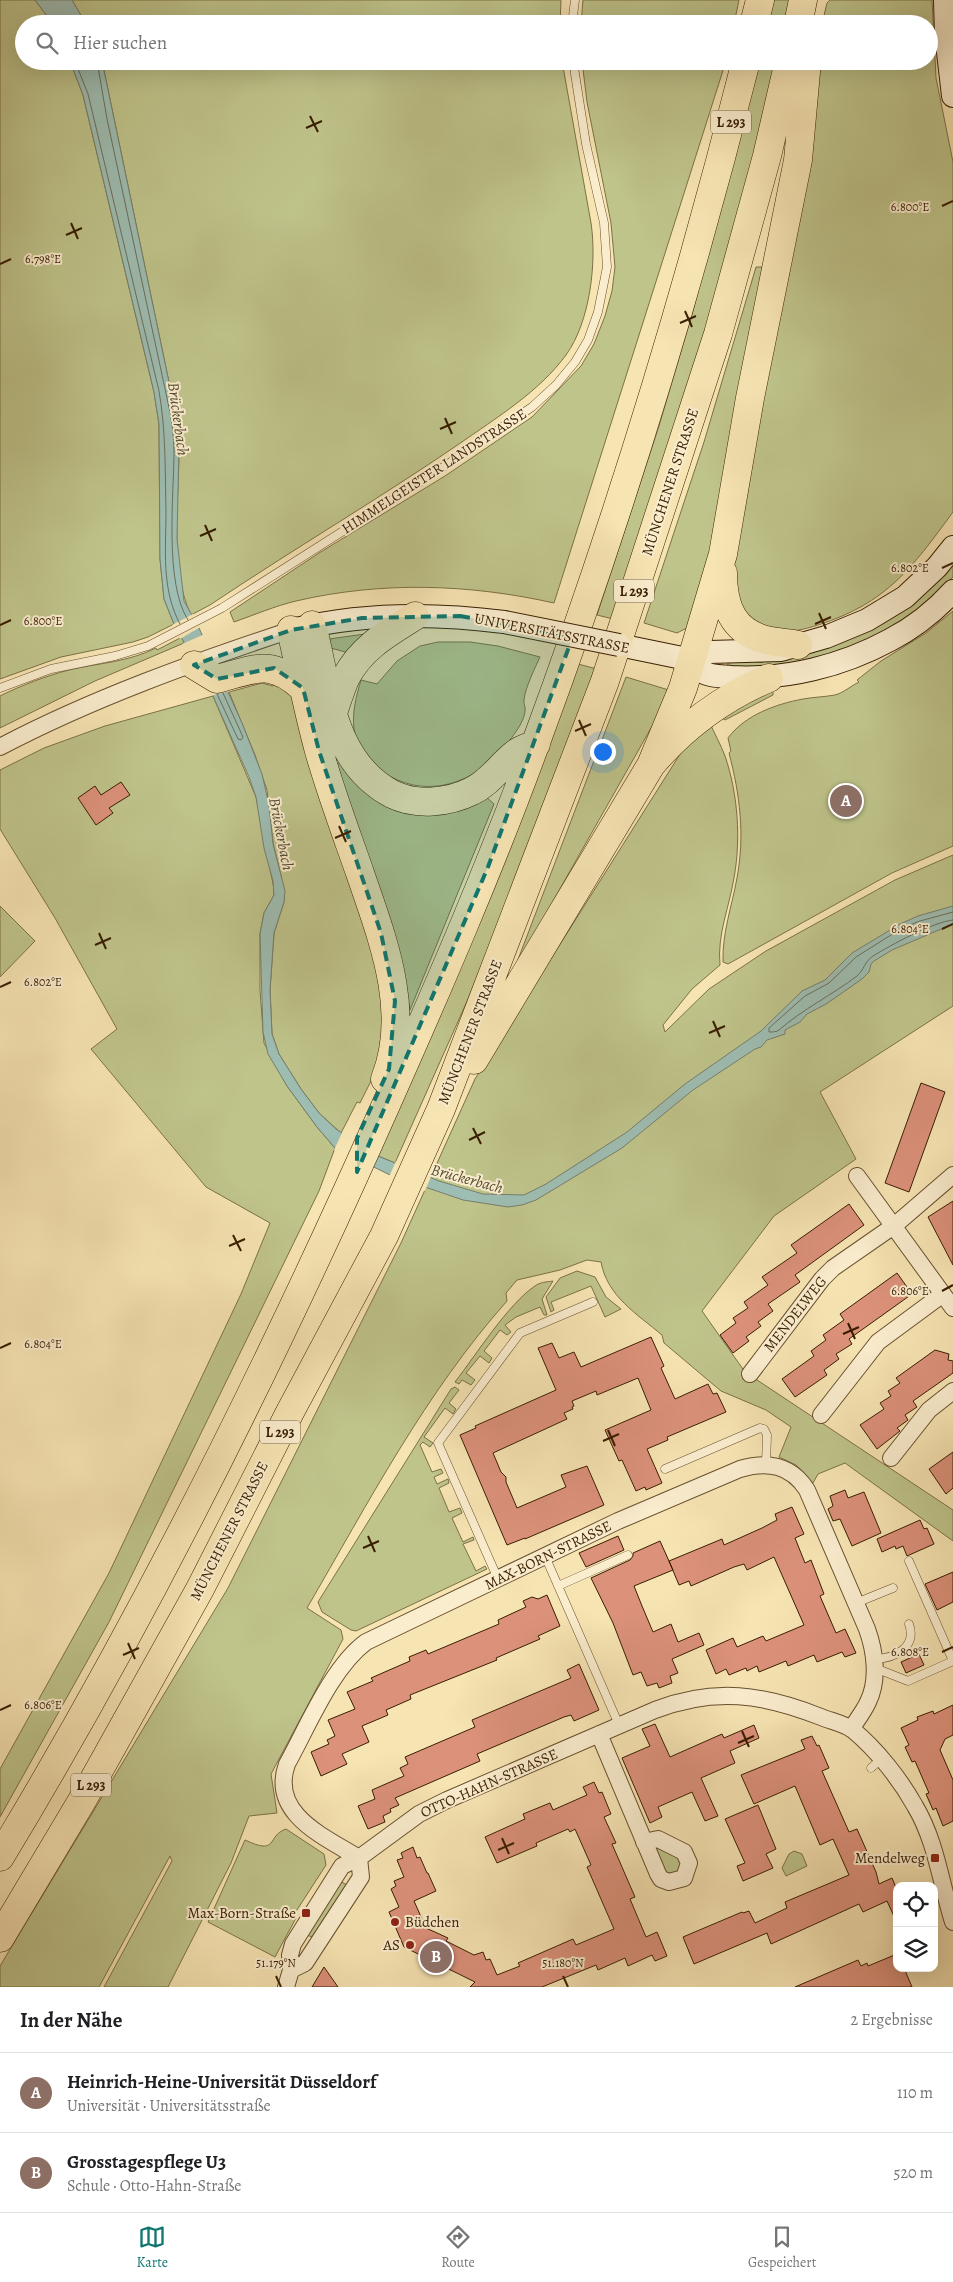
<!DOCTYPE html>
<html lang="de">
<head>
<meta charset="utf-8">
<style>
  :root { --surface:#fff; --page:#f2f2f2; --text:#202124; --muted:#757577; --line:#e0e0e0; --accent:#0f766e }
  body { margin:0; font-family:Alegreya,serif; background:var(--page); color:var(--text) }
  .controls { position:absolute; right:15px; bottom:15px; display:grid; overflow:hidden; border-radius:10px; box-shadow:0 5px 20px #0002 }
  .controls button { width:45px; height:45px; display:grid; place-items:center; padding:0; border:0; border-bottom:1px solid var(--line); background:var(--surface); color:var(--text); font:25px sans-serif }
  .you { position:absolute; left:602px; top:751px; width:18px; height:18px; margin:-12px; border:4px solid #fff; border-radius:50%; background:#1a73e8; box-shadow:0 0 0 8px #1a73e833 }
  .badge { display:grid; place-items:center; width:32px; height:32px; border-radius:50%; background:var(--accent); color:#fff; font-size:16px; font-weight:700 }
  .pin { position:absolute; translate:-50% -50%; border:2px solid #fff; box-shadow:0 1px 5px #0006 }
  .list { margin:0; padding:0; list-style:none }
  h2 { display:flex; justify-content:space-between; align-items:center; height:65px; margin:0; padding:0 20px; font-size:21px }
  h2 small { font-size:16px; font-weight:400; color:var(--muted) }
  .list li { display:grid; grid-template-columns:32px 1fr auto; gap:15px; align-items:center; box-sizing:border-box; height:80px; padding:0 20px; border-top:1px solid var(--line) }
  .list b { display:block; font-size:19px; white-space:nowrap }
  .list p { margin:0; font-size:16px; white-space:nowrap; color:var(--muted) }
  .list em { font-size:16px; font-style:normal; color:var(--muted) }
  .icon { flex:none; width:28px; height:28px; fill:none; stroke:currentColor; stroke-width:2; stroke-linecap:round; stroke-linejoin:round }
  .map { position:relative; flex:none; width:953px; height:1987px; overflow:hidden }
  .search { position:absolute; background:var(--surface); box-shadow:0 5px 20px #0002; left:15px; right:15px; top:15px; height:55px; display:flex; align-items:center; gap:12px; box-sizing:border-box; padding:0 18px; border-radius:28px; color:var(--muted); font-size:19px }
  .sheet { height:225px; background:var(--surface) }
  nav { display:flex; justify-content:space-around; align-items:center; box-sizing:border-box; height:70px; border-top:1px solid var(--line); background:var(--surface); font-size:14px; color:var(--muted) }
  nav a { display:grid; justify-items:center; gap:2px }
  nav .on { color:var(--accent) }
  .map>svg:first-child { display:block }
</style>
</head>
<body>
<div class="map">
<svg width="953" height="1987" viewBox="0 0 953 1987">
  <rect width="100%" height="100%" fill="#f7e4b3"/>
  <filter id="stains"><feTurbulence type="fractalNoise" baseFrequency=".004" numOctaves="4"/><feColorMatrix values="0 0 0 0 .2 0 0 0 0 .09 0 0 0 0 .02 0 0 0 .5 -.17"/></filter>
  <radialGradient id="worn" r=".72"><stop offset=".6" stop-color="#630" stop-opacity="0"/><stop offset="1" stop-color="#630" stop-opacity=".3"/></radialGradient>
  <path fill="#bfc48b" stroke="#7c7146" d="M0,0h35l18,24h-29v37h46l13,34 71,297 5,32 1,135 4,40 10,25 -26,13 -15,5 -72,15 -61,22z
    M72,0h489l-1,24h-474z
    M583,0h156l-5,24h-153z
    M771,0h20l-6,24h-19z
    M830,0h102l4,78 17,84v350c-41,56 -66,91 -135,113 -13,4 -30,9 -45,5 -13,-4 -24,-14 -35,-23l-5,-49 84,-497h112v-37h-107l5,-21z
    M102,61h460l29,162c6,39 -1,99 -25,132 -27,37 -70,63 -107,89 -82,56 -167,106 -249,161l-19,10c-22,-46 -12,-115 -12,-165 0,-13 -2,-26 -4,-39z
    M582,61h144l-172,542c-85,-19 -172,-22 -258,-2 -21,5 -42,14 -62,21l-4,-10 89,-59 126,-77 87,-59 49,-51 13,-22 11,-28 7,-25 3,-24 -4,-44 -24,-121z
    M757,61h20l-15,68 -58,214 -91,276 -16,-4 62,-189 34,-115z
    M756,267h8l-65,345 -10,15 -12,6 -33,-10 60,-181z
    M953,561v16l-47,42 -58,32 -62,14 -59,3 2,-9 51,-2z
    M953,611v235l-61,27 -164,91 -5,-2c-1,-29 9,-56 14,-84 8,-43 3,-83 -8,-125l2,-2 -3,-13c17,-23 48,-34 75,-39 11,-2 21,-2 32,-4 8,-2 16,-9 24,-13l-2,-2 24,-19 45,-28z
    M365,634l-16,19 -22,-6 -5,-7z
    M182,637l2,6 -89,38 -95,47v-32c22,-11 46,-20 69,-26 30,-7 59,-8 87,-22l1,2z
    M470,642l28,4 42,11c-5,11 -15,31 -16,43 -1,3 2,7 1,11 -1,14 -19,34 -28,44 -31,32 -76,43 -114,17 -14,-9 -26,-26 -29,-43 -2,-17 2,-32 7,-49l16,4 20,-23 23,-15 18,-4z
    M578,664l19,5 -74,194 -55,136 -73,164 -17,-7 104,-243z
    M626,677l46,14 -158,279z
    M279,679l11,11 98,307 -11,72 -17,34 -3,-1 -16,31 -22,-20 -18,-24 -22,-35 -7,-20 -2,-44 4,-57 10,-31 -3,-26 -8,-33 -6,-53 -12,-35 -26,-63 33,-9 11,3z
    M773,691v4l-48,25 -7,-5 42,-20z
    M213,696l43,101 18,92v6l-10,18 -4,21v56l4,53 23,43 30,41 18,21 -16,43 -210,431 -109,195v-48l109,-196 132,-279 29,-71 -64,-36 -115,-138 26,-20 -62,-111 -55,-89v-59l44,-22 61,-22z
    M709,721c5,12 12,24 16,35 13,38 16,83 9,122 -5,30 -17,57 -14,87l-28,24 -29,36 2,7 44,-43 57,-38 129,-71 58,-25v151l-133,86 36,67 -82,57 -72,95 43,61 208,138v31l-108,-78 -27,11 -5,9 -17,-18 -17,-8 12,-30 -25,-17 -45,-19 -57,-48 -2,-8c-25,-21 -55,-39 -61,-73l-14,-2 -27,10 -43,10 -11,13 1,8c-81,91 -139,202 -200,307l34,22 2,9 -72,135 6,39 -28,3 -18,47 -63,124h-64l68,-126 -2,-5 -71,131h-99v-21l228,-378 173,-345 74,-164 219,-347z
    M341,763l13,18 131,15 9,8 -84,206 -7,-42 -69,-203z
    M0,906l35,35 -35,36z
    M577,1271l18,6 11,20 15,12 -16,8 -14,-31 -40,16 3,8 -3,2 -5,-15 14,-19z
    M553,1281l-11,18 5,16h-3l-4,-8 -24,10 -11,8 6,7 -4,3 -7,-5 -16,21 8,7 -3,5 -9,-7 -14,17 9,7 -4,5 -9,-5 -3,4 -4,-2c21,-27 53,-78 80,-96 5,-4 12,-4 18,-5z
    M455,1387l4,3 -10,13 7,6 -3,5 -8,-6 -21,29 9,6 -3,4 -7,-5 -3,3 12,27 9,-3 2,4 -9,4 3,7 11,-5 1,4 -10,5 10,24 11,-4 2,5 -10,5 11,24 10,-5 1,3 -11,4 13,27 9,-5 2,3 -131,62 -5,-1 -29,-18 -4,-10 133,-213z
    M286,1829l38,25 2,11 -31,48 1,5 -21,39 -67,-35 37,-82c34,16 21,-4 41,-11z
    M655,1845l25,10 5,10 -12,11 -13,-6z
    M794,1851l8,3 5,12 -21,10 -4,-8 7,-14z
    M338,1880l11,6 -36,51 -7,-2z"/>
  <path fill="#9ebeb3" stroke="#767e6c" d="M35,0h37l14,24h-33z
    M70,61h32l73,350 4,36 -2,92 7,62 15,27 43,95 20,51 7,31 4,39 12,47 -1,11 -10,31 -4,57 2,44 7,20 22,35 18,24 17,16 42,27 61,25 44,13 41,1 22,-11 81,-52 58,-48 76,-53 41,-40 23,-11 27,-27 48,-29 18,-8 35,-10v18l-61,26 -18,11 -3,3 -2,8 -7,7 -36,25 -19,10 -7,8 -15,8v4l-18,6 -6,7 -6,2 -62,41 -71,58 -86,52 -14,5 -14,2 -45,-7 -73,-25 -55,-27 -18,-21 -30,-41 -19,-32 -5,-22 -3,-98 4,-21 10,-18 -1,-14 -9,-33 -8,-51 -7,-20 -36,-81 -39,-72 -10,-25 -4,-40 -1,-135 -5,-32 -71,-297z"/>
  <path fill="#f7e4b3" d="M193,614l9,12 -22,13 -8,-14z
    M205,634l26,57 -21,5 -28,-52z
    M343,1131l36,23 -7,15 -38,-19z
    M396,1161l36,13 -7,17 -36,-14z"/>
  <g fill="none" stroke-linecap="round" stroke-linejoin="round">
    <path stroke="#6c6e5a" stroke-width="1" d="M75,61l13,33 71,297c7,40 6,80 7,120 0,38 -5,78 14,113
      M97,61l10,58 63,293c2,13 4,26 4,38 0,44 -10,133 14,170
      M217,694l21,45 3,1 2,-3 -20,-44
      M953,912l-33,9 -18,7 -46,29 -27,26 -24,13 -36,32v4c3,0 8,0 10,-2 24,-21 53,-35 78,-54 7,-6 8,-15 16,-20 18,-11 60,-34 80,-36"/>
  </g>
  <path fill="#dc917b" stroke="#391e01" d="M121,782l9,13 -21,13 4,5 -17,12 -18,-27 17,-12 6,9z
    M921,1083l24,9 -36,100 -24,-9z
    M953,1201v64l-25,-48z
    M849,1204l15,21 -69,50 5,7 -32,22 5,7 -15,11 3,4 -15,11 3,4 -16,12 -13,-18 16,-12 -3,-5 15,-10 -4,-6 24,-17 -6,-8 35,-24 -6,-8z
    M897,1273l15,21 -63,45 3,5 -16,10 3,5 -15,11 3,5 -32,22 -13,-18 32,-23 -3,-5 15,-11 -3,-5 21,-15 -4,-6z
    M651,1337l13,29 -3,2 14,31 33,-15 5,10 4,-1 9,19 -59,25 1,3 -21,9 15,34 -16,7 -1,-3 -9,4 -14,-31 -3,1 -14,-31 46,-20 -13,-32 -41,17 -1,-4 -24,10 2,5 -2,1 1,2 -9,4 3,6 -74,34 8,19 5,5v5l11,26 49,-21 -5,-12 26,-9 17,39 -79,34v-1l-18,7 -47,-110 16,-7 -1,-2 81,-36 -18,-42 14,-5 7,15 15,-6 7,15z
    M935,1350l14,4 -1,6 5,1v12l-40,28 4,6 -12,8 3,5 -11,8 3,3 -23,18 -17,-24 24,-16 -4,-6 11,-7 -3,-5 12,-8 -4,-5z
    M953,1452v36l-7,6 -17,-25z
    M845,1490l3,8 16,-6 17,41 -29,13 -12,-27 -7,2 -5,-12 5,-3 -3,-10z
    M792,1507l12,27 -9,4 10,25 6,-3 13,34 -4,2 16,37 9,-4 11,24 -11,4 -3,-5 -25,10 -3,-7 -26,11 -2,-5 -27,11 -2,-6 -10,5 -1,-3 -17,7 -3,-6 -10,5 -10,-24 27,-12 4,9 26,-11 3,5 38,-16 -30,-68 -27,13 -3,-6 -10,3 -43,19 -2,-5 -10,4 -10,-24 53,-22 2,6 38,-17 15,-8 -2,-6z
    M920,1520l4,9 3,-1 7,16 -27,12 -4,-10 -7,3 -1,-3 -13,6 -5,-13z
    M618,1536l6,14 -38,17 -7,-14z
    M660,1541l13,29 -39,16 8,20 11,26 18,-8 7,18 21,-9 5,12 -32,14 6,14 -8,3 2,7 -13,5 -2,-5 -10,3 -6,-14 -8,3 -20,-52 -22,-45 39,-18 3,-4v-3z
    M953,1572v30l-16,8 -12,-26z
    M547,1595l13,31 -22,10 2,3 -44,19 1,2 -87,35 1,4 -25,11 2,5 -26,11 7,16 -27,12 5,10 -26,12 -10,-24 18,-8 -2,-4 8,-4 -7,-16 27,-11 -8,-17 26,-11 -2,-3 39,-17 -1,-4 17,-7 2,4 71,-30 -1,-4 28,-13 -3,-6 9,-4 6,2z
    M919,1654l5,11 -18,8 -5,-11z
    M579,1664l20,46 -25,11 -3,-6 -7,2 -87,37 3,7 -85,37 4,7 -9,4 1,3 -8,4 2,6 -17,7 -10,-23 17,-7 -3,-9 32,-14 -4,-8 8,-4 -3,-7 70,-30 -3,-7 99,-42 -4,-8z
    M953,1705v30l-8,4 -5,11 13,30v41l-10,5 -7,-18 -3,2 -7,-16 3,-1 -14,-32 -3,1 -7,-15 4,-2 -8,-17 17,-8 -1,-3 16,-6 1,3z
    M655,1724l15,33 52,-23 2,4 30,-13 5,13 -29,13 5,12 -34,15 17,38 -13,5 -13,-29 -34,15 4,10 -12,6 -28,-65 28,-12 -8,-17z
    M812,1736l5,10 2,-1 10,23 -7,3 27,61 8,-3 19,43 3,12 13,-6 5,12v33l-10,-22 -24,11 -4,-8 -88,40 -4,-11 -73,31 -11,-27 59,-25 1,1 6,-2 6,12 32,-15 -2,-6 64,-27 -16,-36 -13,6 -25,-59 -41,18 -13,-29 64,-26 -4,-9z
    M594,1782l5,11 3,-1 9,22 -7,3 12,26 -4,1 23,53 -5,2 16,38 11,-5 10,24 -12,5 -3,-6 -24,11 -3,-8 -27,12 -2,-5 -54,22h-72l5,-5 -71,-35 -15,-35 10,-5 -8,-18 5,-3 -2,-5 10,-4 -7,-17 6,-2 -2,-5 12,-6 4,11 3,-1 7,16h1l8,18 -22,10 12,27 22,10 -2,3 28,14 9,-3 3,8 4,-1 7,16 23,-9 -2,-3 55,-24 3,6 38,-16 -27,-62 4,-2 -16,-36 -5,3 -2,-3 -32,14 1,3 -40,17 -12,-26 40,-18 -2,-5 27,-11 3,7 34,-15 -4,-8z
    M758,1805l18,44 -10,5 7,14 -30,13 -6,-15 8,-3 -20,-44z
    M897,1954v14h7l8,19h-117l63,-27 3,6 6,-3 1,3z
    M324,1967l14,20h-26z"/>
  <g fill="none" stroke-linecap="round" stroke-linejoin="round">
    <g stroke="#68502e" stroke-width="9">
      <path id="lane" d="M572,24l3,-24
        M0,688l51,-19 64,-13 33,-10 74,-38 217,-138 93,-63 24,-22 19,-23 13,-22 10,-28 9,-45 -3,-44 -18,-79 -13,-83
        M665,1469l95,-41 4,1 3,6 -1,29
        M545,1556l74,169
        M498,1579l-60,-136 82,-110 73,-31
        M558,1586l70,-31
        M856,1603l37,-15
        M875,1659c21,-1 42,-12 34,-35
        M875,1668l33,13 45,-20 -44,-100
        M871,1768l10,-9"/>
    </g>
    <g stroke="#68502e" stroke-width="18">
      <path id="street" d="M0,747c91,-48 194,-85 291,-117
        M857,1176l96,132
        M750,1374l72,-95 11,-11 62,-43 58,-50
        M821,1415l57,-73 65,-48
        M891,1458l38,-48 24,-19
        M599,1734l59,140 3,5 8,3 15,-4 5,-15 -5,-11 -26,-13 -14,3
        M359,1858c-34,-21 -90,-44 -72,-94 21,-38 45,-97 79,-122l252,-121 122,-52c28,-8 51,-4 67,21l60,139c8,22 12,51 1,73 -4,9 -11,18 -17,27
        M291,1970l14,-7 56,-86 -2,-19
        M286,1987l5,-17 -1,-15 3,-11 49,-78 17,-8 60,-44 28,-14 208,-90c60,-23 108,-16 166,7 10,4 24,7 32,13 24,20 47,49 62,76 21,35 26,78 38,116"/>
    </g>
    <g stroke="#391e01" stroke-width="24">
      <path id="secondary" d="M945,0l1,35 7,61
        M296,629c67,-16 139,-16 208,-7
        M619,645l73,15 17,-8 72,-2 45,-13 41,-17 38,-23 32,-30 16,-20
        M692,660c3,3 6,9 9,11 9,6 21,5 30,6 55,3 111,-11 159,-37 23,-12 46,-30 63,-49"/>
    </g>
    <g stroke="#391e01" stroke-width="29">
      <path id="highway" d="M754,24l6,-24
        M798,24l5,-24
        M723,573c0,34 10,61 48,68 9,2 18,2 27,4
        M312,625c16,61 18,136 80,169 24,12 56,9 80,-3 17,-8 29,-26 43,-37 5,-5 14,-7 21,-10
        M291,630c9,40 17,81 28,121 12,42 27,82 41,122 22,65 52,138 25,206
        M194,665l23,14c38,-10 54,-21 86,9
        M333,713c4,-12 8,-25 13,-36 16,-30 42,-44 69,-61
        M651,765l32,-77 40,-134 27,-156 48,-238 9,-99
        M474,1060l177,-295c33,-39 71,-67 118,-87
        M0,1857c146,-241 271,-493 385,-750 53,-119 105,-239 150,-362 83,-224 153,-453 211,-684
        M0,1938l83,-139 117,-210 90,-177 94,-176 57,-127 164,-428 113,-347 49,-178 22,-95"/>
    </g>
    <use href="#lane" stroke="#faedce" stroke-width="8"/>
    <use href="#street" stroke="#faedce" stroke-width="16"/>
    <use href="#secondary" stroke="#faedce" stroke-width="22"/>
    <use href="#highway" stroke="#f7e4b3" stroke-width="28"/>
    <g stroke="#391e01" stroke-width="24" stroke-linecap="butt">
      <path id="secondary-bridge" d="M504,622l115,23"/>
    </g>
    <use href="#secondary-bridge" stroke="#faedce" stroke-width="22"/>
  </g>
  <path fill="#0f766e" fill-opacity="0.2" stroke="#0f766e" stroke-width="4" stroke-dasharray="10 6" stroke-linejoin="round" d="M460,616l113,20 -85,231 -131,305v-34l32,-69 6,-68 -14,-68 -62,-182 -16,-63 -29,-20 -57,11 -23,-14 97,-35 71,-12z"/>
  <path fill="none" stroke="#391e01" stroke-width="2" d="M310,116l8,16M306,128l16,-7M942,206l11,-5M71,223l7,16M66,235l16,-7M0,264l11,-5M685,311l7,16M680,323l16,-7M445,418l7,16M440,429l16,-7M205,525l7,16M200,536l16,-7M942,568l11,-5M819,613l7,16M815,624l16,-7M0,625l11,-5M579,720l7,16M575,731l16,-7M339,826l7,16M335,838l16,-7M942,929l11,-5M99,933l7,16M95,945l16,-7M0,987l11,-5M713,1021l7,16M709,1033l16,-7M473,1128l8,16M469,1140l16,-8M233,1235l8,16M229,1246l16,-7M942,1291l11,-6M848,1323l7,16M843,1334l16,-7M0,1348l11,-5M608,1430l7,16M603,1441l16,-7M368,1536l7,16M363,1548l16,-7M128,1643l7,16M942,1652l11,-5M123,1655l16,-7M0,1710l11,-5M742,1731l7,16M738,1743l16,-7M502,1838l7,16M498,1850l16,-7M276,1976l5,11M563,1976l5,11"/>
  <g fill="#8f2418" stroke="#faedce" stroke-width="2">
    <rect x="930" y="1853" width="10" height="10" rx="2.5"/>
    <rect x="301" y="1908" width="10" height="10" rx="2.5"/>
    <circle cx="395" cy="1922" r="5"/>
    <circle cx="410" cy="1945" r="5"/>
  </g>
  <g text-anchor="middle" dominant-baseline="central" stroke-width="4" stroke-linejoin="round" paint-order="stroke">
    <g fill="#faedce" stroke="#735c3e" stroke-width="1">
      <rect x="711" y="110.5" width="40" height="23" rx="4"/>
      <rect x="614" y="579.5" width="40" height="23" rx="4"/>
      <rect x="260" y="1420.5" width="40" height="23" rx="4"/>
      <rect x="71" y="1773.5" width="40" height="23" rx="4"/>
    </g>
    <g font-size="14" font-weight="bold" fill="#391e01">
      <text x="731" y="122">L 293</text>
      <text x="634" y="591">L 293</text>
      <text x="280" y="1432">L 293</text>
      <text x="91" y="1785">L 293</text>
    </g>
    <g font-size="15" fill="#391e01" stroke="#faedce">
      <text transform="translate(434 471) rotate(-33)">HIMMELGEISTER LANDSTRASSE</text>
      <text transform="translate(670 482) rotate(-72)">MÜNCHENER STRASSE</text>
      <text transform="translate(552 633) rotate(11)">UNIVERSITÄTSSTRASSE</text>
      <text transform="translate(470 1032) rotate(-69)">MÜNCHENER STRASSE</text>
      <text transform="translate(795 1314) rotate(-52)">MENDELWEG</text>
      <text transform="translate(229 1531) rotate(-63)">MÜNCHENER STRASSE</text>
      <text transform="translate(548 1555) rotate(-26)">MAX-BORN-STRASSE</text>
      <text transform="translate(489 1783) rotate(-24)">OTTO-HAHN-STRASSE</text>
    </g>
    <g font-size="15" fill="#391e01" stroke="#faedce" text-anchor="end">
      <text x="925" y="1858">Mendelweg</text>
      <text x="296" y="1913">Max-Born-Straße</text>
      <text x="405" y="1922" text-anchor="start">Büdchen</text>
      <text x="400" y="1945">AS</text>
    </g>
    <g font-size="16" font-style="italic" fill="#574e36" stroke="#faedce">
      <text transform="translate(178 419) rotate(82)">Brückerbach</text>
      <text transform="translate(281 834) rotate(79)">Brückerbach</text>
      <text transform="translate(467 1179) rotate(15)">Brückerbach</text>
    </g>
  </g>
  <g font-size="12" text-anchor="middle" fill="#391e01" stroke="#faedce" stroke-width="4" stroke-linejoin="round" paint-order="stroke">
    <text x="910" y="211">6.800°E</text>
    <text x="43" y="263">6.798°E</text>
    <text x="910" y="572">6.802°E</text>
    <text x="43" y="625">6.800°E</text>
    <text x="910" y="933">6.804°E</text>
    <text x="43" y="986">6.802°E</text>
    <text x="910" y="1295">6.806°E</text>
    <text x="43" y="1348">6.804°E</text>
    <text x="910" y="1656">6.808°E</text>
    <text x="43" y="1709">6.806°E</text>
    <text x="276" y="1967">51.179°N</text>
    <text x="563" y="1967">51.180°N</text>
  </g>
  <rect width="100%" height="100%" filter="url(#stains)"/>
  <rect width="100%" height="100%" fill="url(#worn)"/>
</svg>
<div class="controls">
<button><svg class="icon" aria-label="locate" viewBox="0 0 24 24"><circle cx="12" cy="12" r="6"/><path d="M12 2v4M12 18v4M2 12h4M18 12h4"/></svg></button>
<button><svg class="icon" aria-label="layers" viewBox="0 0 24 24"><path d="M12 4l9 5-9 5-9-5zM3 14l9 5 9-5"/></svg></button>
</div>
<div class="you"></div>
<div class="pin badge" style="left:846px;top:801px;background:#8d6e63">A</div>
<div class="pin badge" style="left:436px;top:1957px;background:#8d6e63">B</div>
<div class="search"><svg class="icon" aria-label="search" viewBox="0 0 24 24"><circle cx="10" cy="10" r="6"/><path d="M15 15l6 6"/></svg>Hier suchen</div>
</div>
<section class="sheet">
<h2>In der Nähe<small>2 Ergebnisse</small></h2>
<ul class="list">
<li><span class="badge" style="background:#8d6e63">A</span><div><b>Heinrich-Heine-Universität Düsseldorf</b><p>Universität · Universitätsstraße</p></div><em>110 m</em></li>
<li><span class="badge" style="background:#8d6e63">B</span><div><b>Grosstagespflege U3</b><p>Schule · Otto-Hahn-Straße</p></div><em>520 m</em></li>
</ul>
</section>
<nav>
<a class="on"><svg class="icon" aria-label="map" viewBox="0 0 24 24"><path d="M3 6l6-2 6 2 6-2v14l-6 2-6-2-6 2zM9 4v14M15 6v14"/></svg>Karte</a>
<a><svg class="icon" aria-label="directions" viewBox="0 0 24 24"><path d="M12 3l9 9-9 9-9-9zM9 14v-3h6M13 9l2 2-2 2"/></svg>Route</a>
<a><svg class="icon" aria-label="saved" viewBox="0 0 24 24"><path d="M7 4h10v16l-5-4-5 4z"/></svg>Gespeichert</a>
</nav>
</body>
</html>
